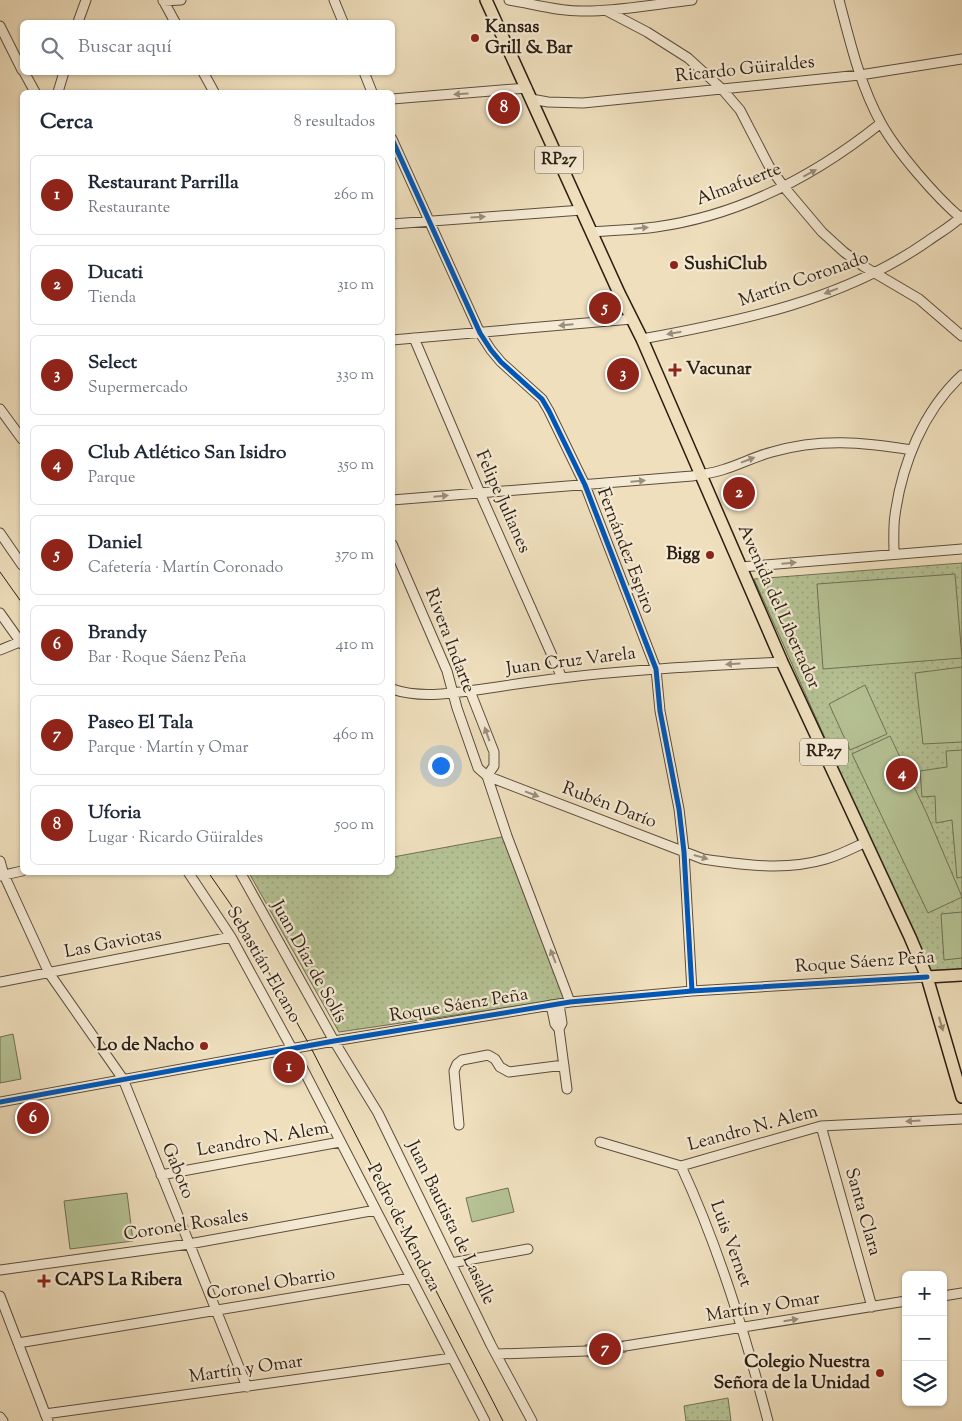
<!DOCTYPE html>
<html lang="es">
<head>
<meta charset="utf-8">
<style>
  :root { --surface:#fff; --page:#f6f6f7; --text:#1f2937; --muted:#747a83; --line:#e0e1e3; --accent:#8f2418 }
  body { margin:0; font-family:"Sorts Mill Goudy",serif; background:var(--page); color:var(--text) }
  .controls { position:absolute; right:15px; bottom:15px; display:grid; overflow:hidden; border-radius:8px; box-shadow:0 1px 4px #0004 }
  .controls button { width:45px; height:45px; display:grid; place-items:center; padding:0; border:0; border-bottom:1px solid var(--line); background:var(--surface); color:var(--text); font:25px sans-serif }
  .you { position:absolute; left:440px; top:765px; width:18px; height:18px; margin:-12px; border:4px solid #fff; border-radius:50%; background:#1a73e8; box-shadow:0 0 0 8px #1a73e833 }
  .badge { display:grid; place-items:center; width:32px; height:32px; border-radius:50%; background:var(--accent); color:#fff; font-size:16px; font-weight:700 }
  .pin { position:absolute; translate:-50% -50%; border:2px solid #fff; box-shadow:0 1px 5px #0006 }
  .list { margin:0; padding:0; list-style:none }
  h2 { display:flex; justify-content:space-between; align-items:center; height:65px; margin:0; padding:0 20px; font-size:21px }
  h2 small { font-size:16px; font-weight:400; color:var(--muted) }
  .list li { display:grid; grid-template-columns:32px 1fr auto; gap:15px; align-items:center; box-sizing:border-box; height:80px; margin:0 10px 10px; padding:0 10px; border:1px solid var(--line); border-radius:8px }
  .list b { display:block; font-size:19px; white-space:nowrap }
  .list p { margin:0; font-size:16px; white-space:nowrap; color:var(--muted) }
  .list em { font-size:16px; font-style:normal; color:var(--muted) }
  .icon { flex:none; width:28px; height:28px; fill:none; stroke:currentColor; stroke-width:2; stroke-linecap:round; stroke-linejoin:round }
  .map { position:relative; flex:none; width:962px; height:1421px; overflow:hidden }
  .search { position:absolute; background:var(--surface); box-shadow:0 1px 4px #0004; left:20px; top:20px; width:375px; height:55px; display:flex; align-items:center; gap:12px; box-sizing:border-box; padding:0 18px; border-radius:8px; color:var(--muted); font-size:19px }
  .panel { position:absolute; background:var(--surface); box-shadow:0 1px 4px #0004; left:20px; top:90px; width:375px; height:785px; border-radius:8px }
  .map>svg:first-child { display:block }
</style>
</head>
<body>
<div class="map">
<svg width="962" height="1421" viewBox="0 0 962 1421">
  <defs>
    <pattern id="grass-dots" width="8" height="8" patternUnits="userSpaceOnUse" patternTransform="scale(1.25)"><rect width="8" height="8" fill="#b5c294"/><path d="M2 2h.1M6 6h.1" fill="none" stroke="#9ca67f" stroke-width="1.8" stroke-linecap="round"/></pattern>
  </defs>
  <rect width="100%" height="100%" fill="#efdfbd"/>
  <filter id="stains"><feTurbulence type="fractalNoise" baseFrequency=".004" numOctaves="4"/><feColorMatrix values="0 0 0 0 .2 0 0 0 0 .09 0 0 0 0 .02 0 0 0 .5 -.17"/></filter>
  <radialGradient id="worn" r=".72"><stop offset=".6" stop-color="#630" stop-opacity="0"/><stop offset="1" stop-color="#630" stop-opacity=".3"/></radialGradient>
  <path fill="url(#grass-dots)" stroke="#707054" d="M962,563v406l-33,2 -175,-392z
    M507,836l58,163 -226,33 -90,-159 143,-1 1,-15z
    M624,1341l2,11 -39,5 -2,-12z
    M728,1398l3,23h-45l-2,-15z"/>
  <path fill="#b5c294" stroke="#707054" d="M955,574l7,84 -139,11 -6,-85z
    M962,667v75l-39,2 -8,-71z
    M865,685l22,49 -37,16 -21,-46z
    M890,736l36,76 36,85 -34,16 -76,-159z
    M962,750v127l-5,1 -5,-58 -16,3 -1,-27 -13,1 -2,-26 27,-4 -1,-16z
    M962,912v46l-18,2 -3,-46z
    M13,1034l8,45 -21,4v-46z
    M508,1188l6,24 -42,10 -6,-24z
    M127,1193l6,48 -63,8 -6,-48z"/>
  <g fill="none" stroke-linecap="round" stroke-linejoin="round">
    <g stroke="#5b4e3e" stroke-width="11">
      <path id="minor" d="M163,0l12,22
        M334,0l9,22
        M509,0c25,4 51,12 76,11 36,0 71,-7 107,-11
        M839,0c11,42 21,85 42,123 16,29 55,74 81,96
        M163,1l18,-1
        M607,11l40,21 41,26 34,31 18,21 29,56 15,21 38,45 22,20 19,14 56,33 43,37
        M78,22l8,-22
        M0,26l22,44
        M24,72l11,20
        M203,72l11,20
        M364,72l8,20
        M58,92l6,-20
        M392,99l135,-11
        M531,99l17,3 35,1 277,-28 102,-16
        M392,139l88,194 11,17 10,12 41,37 7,12 36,74 71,184 4,42 19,98 5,43 8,139
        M392,224l190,-14
        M592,232c21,-2 43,-2 64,-5 85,-12 159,-51 225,-104
        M414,338l66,155 82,185
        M642,339c99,-18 202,-39 286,-98 11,-8 24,-15 34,-25
        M392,340l240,-21
        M0,409l22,30
        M392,500l300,-24c11,-2 23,-3 33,-7 16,-5 31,-13 47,-17 48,-14 91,-10 140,-2
        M0,533l22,32
        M392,544l55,127 10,37 21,60 9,8 20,60 63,166
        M894,554c0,-13 -1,-26 1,-39 7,-51 28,-104 67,-140
        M741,567l221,-18
        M0,613l22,31
        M0,650l22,-9
        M392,689c29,10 62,4 91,0 26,-4 52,-8 79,-11 73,-9 146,-12 220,-16
        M470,691l24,61v14l-7,10
        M487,776l216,83c40,6 83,12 123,0 14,-4 27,-11 40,-17
        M0,861l4,14 45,98 74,106 124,308
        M188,872l43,65 71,130 183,354
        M240,872l94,169 44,72 113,232 41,76
        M0,876l22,-5
        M0,982l231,-45
        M551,1005l4,19 4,5 8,60
        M559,1029l3,-6 -3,-19
        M0,1102l334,-61 236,-39 122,-11 235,-14
        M459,1125l-5,-54 3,-7 5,-4 26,-5 7,4 5,8 9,5 55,-7
        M821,1126l51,181
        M600,1142l81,24 140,-40 141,-7
        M681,1166c38,82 64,168 87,255
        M161,1175l179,-33
        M451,1263l77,-14
        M0,1270l189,-26 187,-34
        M0,1296l48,125
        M943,1296l19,-3
        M18,1343l393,-65
        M625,1346l281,-45
        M497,1354l89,-3
        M45,1414l407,-56
        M0,1417l3,4"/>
    </g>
    <g stroke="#2a1e13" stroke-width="14">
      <path id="major" d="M486,0l133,293 23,46 140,323 128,275 17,40 35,120
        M927,977l35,-2"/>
    </g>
    <use href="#minor" stroke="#f5ead4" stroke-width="9"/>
    <use href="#major" stroke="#efdfbd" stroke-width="11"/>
    <path stroke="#2a1e13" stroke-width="1" d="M0,572l22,31
      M208,872l23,33 79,141 193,375"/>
    <g stroke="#f5ead4" stroke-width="8">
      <path id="cycleway" d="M392,139l88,194 11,17 10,12 41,37 7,12 36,74 71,184 4,42 19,98 5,43 8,139
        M0,1102l334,-61 236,-39 122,-11 235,-14"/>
    </g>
    <use href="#cycleway" stroke="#0057b8" stroke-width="5"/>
  </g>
  <defs><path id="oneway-solid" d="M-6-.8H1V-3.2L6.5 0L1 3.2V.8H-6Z" transform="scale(1.25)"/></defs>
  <g fill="#9a8e7d">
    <use href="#oneway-solid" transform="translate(461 94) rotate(176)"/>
    <use href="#oneway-solid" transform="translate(810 173) rotate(-28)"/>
    <use href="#oneway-solid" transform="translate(478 217) rotate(-4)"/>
    <use href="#oneway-solid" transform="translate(641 228) rotate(-6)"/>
    <use href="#oneway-solid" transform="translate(831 291) rotate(159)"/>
    <use href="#oneway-solid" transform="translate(566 325) rotate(175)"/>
    <use href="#oneway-solid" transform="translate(674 333) rotate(170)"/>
    <use href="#oneway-solid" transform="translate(748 460) rotate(-21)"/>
    <use href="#oneway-solid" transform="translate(638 481) rotate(-5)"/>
    <use href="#oneway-solid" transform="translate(441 496) rotate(-5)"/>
    <use href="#oneway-solid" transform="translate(789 563) rotate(-5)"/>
    <use href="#oneway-solid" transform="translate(733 664) rotate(177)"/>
    <use href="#oneway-solid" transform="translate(487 734) rotate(-110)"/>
    <use href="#oneway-solid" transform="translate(532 794) rotate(21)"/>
    <use href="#oneway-solid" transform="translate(701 857) rotate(16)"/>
    <use href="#oneway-solid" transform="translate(553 956) rotate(-111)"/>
    <use href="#oneway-solid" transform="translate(913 1121) rotate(177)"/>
    <use href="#oneway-solid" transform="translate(791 1320) rotate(-9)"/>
  </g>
  <use fill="#968870" href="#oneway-solid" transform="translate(941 1024) rotate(74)"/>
  <g fill="#8f2418" stroke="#f5ead4" stroke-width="2">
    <circle cx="475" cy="38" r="5"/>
    <circle cx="674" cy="265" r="5"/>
    <path d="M672.5 362.5h5v5h5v5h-5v5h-5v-5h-5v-5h5z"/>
    <circle cx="710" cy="555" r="5"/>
    <circle cx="204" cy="1046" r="5"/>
    <path d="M41.5 1273.5h5v5h5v5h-5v5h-5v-5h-5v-5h5z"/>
    <circle cx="880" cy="1373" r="5"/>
  </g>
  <g text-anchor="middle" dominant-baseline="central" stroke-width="4.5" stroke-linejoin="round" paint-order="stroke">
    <g fill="#f5ead4" stroke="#675b4d" stroke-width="1">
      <rect x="535" y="146.5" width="48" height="27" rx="4"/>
      <rect x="800" y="738.5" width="48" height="27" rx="4"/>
    </g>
    <g font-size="16" font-weight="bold" fill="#2a1e13">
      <text x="559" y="160">RP27</text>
      <text x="824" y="752">RP27</text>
    </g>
    <g font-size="18" font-weight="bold" fill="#2a1e13" stroke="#f5ead4" text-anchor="start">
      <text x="485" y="28">Kansas<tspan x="485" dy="21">Grill &amp; Bar</tspan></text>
      <text x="684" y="265">SushiClub</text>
      <text x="686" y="370">Vacunar</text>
      <text x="700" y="555" text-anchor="end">Bigg</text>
      <text x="194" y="1046" text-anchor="end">Lo de Nacho</text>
      <text x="55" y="1281">CAPS La Ribera</text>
      <text x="870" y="1363" text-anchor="end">Colegio Nuestra<tspan x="870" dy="21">Señora de la Unidad</tspan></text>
    </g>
    <g font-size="18" fill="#2a1e13" stroke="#f5ead4">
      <text transform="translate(745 70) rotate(-6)">Ricardo Güiraldes</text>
      <text transform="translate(739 185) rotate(-21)">Almafuerte</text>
      <text transform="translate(804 280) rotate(-19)">Martín Coronado</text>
      <text transform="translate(502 502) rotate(66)">Felipe Julianes</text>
      <text transform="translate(625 551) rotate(69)">Fernández Espiro</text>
      <text transform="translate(778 607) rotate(66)">Avenida del Libertador</text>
      <text transform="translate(449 641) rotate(69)">Rivera Indarte</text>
      <text transform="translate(571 662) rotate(-7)">Juan Cruz Varela</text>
      <text transform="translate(609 806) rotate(21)">Rubén Darío</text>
      <text transform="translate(113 944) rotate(-11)">Las Gaviotas</text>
      <text transform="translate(308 962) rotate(61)">Juan Díaz de Solís</text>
      <text transform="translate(865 963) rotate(-4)">Roque Sáenz Peña</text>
      <text transform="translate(263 965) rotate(60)">Sebastián Elcano</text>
      <text transform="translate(459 1006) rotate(-9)">Roque Sáenz Peña</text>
      <text transform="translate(753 1129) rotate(-15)">Leandro N. Alem</text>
      <text transform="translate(263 1140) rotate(-10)">Leandro N. Alem</text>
      <text transform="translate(177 1171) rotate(68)">Gaboto</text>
      <text transform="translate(862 1212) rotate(74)">Santa Clara</text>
      <text transform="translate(450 1223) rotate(64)">Juan Bautista de Lasalle</text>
      <text transform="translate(186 1226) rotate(-9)">Coronel Rosales</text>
      <text transform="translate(403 1228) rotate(63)">Pedro de Mendoza</text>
      <text transform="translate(730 1244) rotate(70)">Luis Vernet</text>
      <text transform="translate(271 1285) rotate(-9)">Coronel Obarrio</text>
      <text transform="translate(763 1308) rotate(-9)">Martín y Omar</text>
      <text transform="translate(246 1370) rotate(-8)">Martín y Omar</text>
    </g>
  </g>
  <rect width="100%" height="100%" filter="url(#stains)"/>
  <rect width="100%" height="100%" fill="url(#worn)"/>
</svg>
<div class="controls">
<button>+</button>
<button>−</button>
<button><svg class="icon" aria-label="layers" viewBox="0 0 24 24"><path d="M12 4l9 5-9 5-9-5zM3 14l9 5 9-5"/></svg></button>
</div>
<div class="you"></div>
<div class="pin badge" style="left:289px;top:1067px">1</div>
<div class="pin badge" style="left:739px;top:493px">2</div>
<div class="pin badge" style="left:623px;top:374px">3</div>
<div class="pin badge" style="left:902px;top:774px">4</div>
<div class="pin badge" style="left:605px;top:308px">5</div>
<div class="pin badge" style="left:33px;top:1118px">6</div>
<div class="pin badge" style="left:605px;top:1349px">7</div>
<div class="pin badge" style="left:504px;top:108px">8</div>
<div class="search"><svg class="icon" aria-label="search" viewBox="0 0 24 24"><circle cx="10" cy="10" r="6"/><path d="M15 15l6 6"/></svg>Buscar aquí</div>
<section class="panel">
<h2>Cerca<small>8 resultados</small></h2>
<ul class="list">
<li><span class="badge">1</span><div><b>Restaurant Parrilla</b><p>Restaurante</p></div><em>260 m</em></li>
<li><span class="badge">2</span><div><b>Ducati</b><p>Tienda</p></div><em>310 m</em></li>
<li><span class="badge">3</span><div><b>Select</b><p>Supermercado</p></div><em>330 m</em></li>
<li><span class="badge">4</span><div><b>Club Atlético San Isidro</b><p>Parque</p></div><em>350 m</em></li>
<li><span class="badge">5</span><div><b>Daniel</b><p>Cafetería · Martín Coronado</p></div><em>370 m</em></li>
<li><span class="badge">6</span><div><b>Brandy</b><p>Bar · Roque Sáenz Peña</p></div><em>410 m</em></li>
<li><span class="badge">7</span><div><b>Paseo El Tala</b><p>Parque · Martín y Omar</p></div><em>460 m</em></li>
<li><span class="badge">8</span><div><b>Uforia</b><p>Lugar · Ricardo Güiraldes</p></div><em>500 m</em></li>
</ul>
</section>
</div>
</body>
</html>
